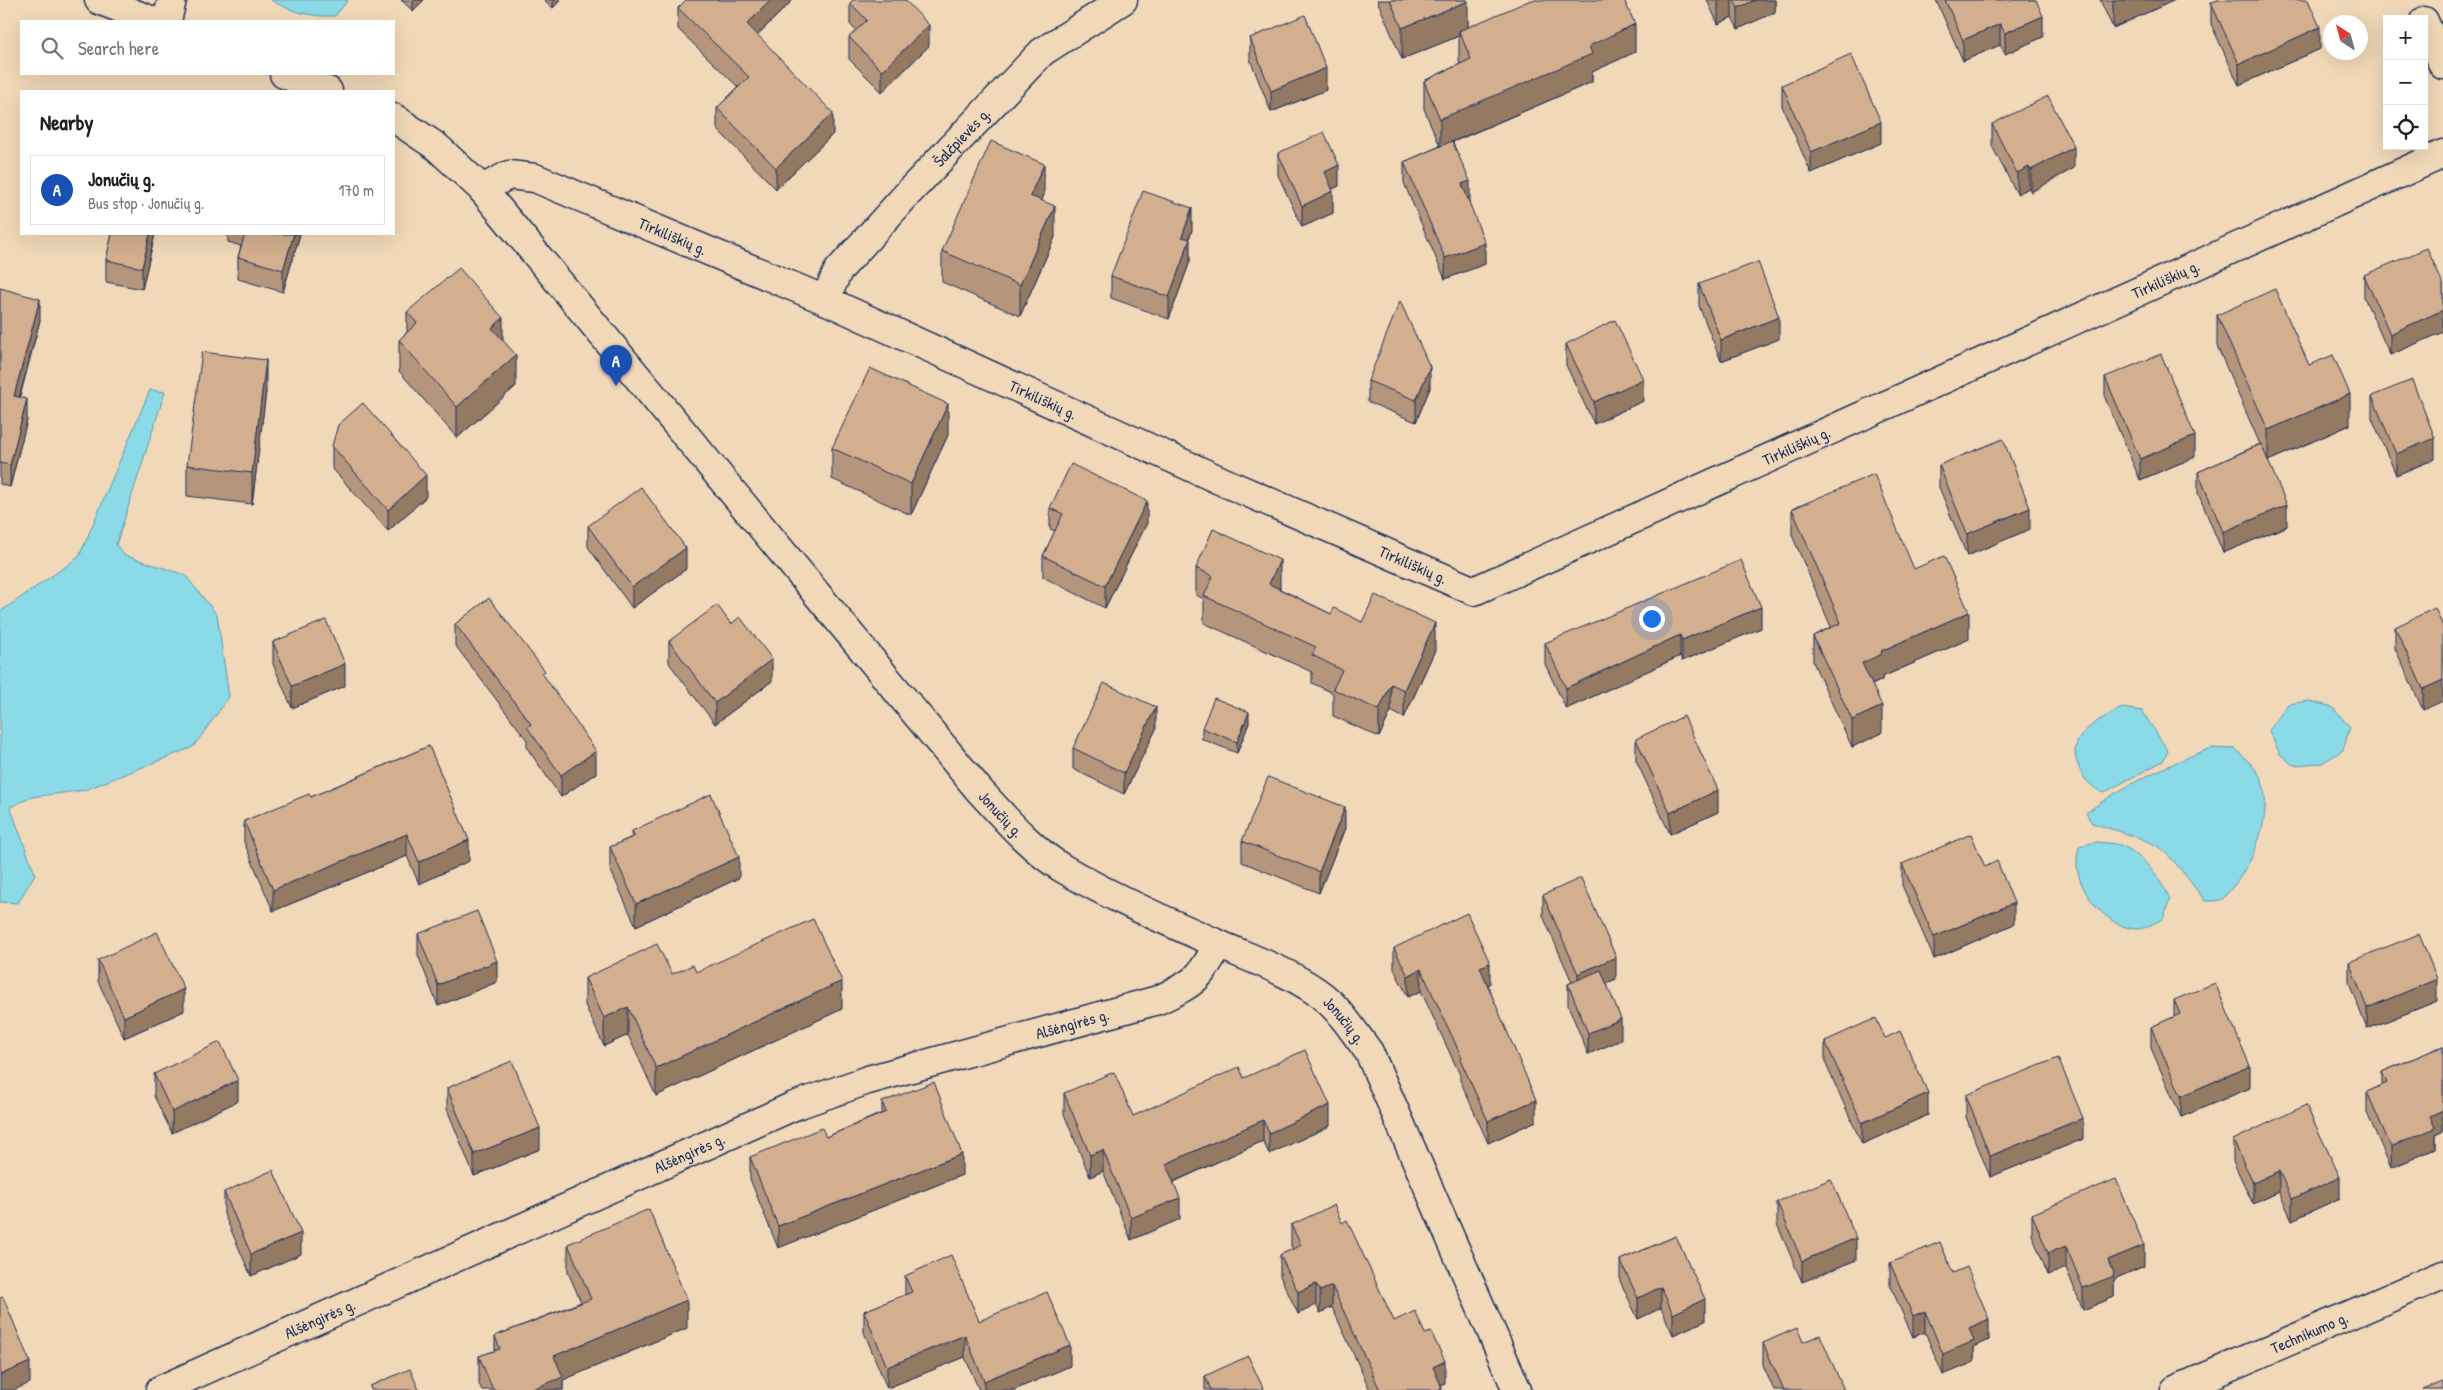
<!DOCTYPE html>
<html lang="en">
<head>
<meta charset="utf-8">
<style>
  :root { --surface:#fff; --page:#f6f6f6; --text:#202124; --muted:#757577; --line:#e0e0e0; --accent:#ea580c }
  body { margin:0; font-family:"Patrick Hand",sans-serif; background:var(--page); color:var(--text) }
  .controls { position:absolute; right:15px; top:15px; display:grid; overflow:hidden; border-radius:0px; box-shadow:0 5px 20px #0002 }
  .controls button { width:45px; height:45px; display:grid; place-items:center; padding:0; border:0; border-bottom:1px solid var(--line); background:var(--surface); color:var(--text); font:25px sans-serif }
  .compass { position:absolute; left:2323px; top:15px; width:45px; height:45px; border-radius:50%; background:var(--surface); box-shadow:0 5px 20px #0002; rotate:324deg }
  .you { position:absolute; left:1651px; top:618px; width:18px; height:18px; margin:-12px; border:4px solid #fff; border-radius:50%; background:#1a73e8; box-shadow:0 0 0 8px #1a73e833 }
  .badge { display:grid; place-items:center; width:32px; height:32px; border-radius:50%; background:var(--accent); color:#fff; font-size:16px; font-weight:700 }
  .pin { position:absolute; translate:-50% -41px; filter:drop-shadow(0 1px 2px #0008) }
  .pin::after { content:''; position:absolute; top:26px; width:18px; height:15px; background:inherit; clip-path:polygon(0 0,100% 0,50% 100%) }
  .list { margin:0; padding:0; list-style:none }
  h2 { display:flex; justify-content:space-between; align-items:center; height:65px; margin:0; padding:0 20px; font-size:21px }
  h2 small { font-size:16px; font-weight:400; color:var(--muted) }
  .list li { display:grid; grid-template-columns:32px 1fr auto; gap:15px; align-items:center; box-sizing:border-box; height:70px; margin:0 10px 10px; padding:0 10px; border:1px solid var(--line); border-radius:0px }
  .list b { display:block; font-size:19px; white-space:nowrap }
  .list p { margin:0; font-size:16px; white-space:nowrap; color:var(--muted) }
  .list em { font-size:16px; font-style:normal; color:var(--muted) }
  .icon { flex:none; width:28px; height:28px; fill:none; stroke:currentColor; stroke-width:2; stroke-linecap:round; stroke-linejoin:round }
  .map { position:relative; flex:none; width:2443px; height:1390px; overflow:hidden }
  .search { position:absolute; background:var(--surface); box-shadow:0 5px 20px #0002; left:20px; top:20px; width:375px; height:55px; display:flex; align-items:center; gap:12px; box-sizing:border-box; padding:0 18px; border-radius:0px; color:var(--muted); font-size:19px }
  .panel { position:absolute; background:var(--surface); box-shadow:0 5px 20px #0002; left:20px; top:90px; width:375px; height:145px; border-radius:0px }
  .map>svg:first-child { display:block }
</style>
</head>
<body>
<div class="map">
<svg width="2443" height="1390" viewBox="0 0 2443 1390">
  <rect width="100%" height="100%" fill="#f0d8b8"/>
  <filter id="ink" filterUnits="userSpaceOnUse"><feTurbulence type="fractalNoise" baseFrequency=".02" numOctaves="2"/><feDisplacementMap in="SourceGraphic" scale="10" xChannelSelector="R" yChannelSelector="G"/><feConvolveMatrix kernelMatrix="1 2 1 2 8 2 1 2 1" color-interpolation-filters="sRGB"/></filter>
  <g filter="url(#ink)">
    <path fill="#8bdae7" stroke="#5e96b0" d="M271,0h77l-13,16c-23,1 -44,-4 -64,-16z
      M150,390l15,2 -49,153 8,10 61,20 32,40 12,82 -36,50 -108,43 -53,7 -22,10 25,67 -17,29 -18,-1v-290l79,-55z
      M2310,701l22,6 18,20 -7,23 -21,13 -29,2 -13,-11 -11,-23 19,-27z
      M2122,708l20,3 26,40 -5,10 -60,32c-13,-7 -20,-14 -25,-28 -13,-29 21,-46 44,-57z
      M2211,748l24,1c10,9 23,20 27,32 10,30 -4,67 -19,92 -6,10 -15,19 -22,28h-16c-11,-14 -33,-46 -48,-55 -20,-11 -44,-16 -65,-23l-6,-10c37,-28 82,-48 125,-65z
      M2097,842c7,1 16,1 23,3 21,7 41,35 50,54l-7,20c-7,3 -18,10 -26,10 -29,0 -61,-39 -60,-67 0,-5 1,-11 2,-16z"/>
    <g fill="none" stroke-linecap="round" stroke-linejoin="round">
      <g stroke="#1b2f5e" stroke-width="31">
        <g id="minor">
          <path d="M99,0l54,21"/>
          <path d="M167,21l5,-21"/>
          <path d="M2424,21l19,44"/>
          <path d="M284,74l44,17"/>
          <path id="s1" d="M394,118l43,29 45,42 497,601c24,26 52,59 83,78 49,29 104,53 156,76 34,15 69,27 99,48 22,15 36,39 52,60l148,338"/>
          <path id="s2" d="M482,189l27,-14 26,3 290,122 401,183 248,108 969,-437"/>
          <path id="s3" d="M825,300l13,-29 72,-80 132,-139 81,-52"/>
          <path id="s4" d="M160,1390l634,-284 74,-26 290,-80c36,-17 42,-20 60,-56"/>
        </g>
      </g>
      <g stroke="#1b2f5e" stroke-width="31">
        <g id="tertiary">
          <path id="s5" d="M2175,1390l268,-115"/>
        </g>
      </g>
      <use href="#minor" stroke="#f0d8b8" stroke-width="28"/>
      <use href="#tertiary" stroke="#f0d8b8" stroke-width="28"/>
    </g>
    <path fill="#b5967b" stroke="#1b2f5e" d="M401,0h23l-11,11z
      M544,0h16l-7,8z
      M686,0h107l-36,35 76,99 -57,55 -59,-60v-21l21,-21 -60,-58v-21z
      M1377,0h90l1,27 167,25 -43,20v10l-139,60 17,60h-1l16,62 -40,15 -41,-96v-21l36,-16 -16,-37v-28l36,-17 -1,-5v-23l-57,23z
      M1707,0h68v12l-37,17 -6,-12 -14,7z
      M1936,0h100l7,37 -38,17 -5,-9 -37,16z
      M2100,0h75l-62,28z
      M850,3l79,43 -47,46 -33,-33v-22l7,-6 -6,-7z
      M2211,3l109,46 -81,36 -28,-61z
      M1250,38l76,52 -55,22 -21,-53z
      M1782,85l99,58 -70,30 -29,-67z
      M1992,124l82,44 -43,24 -2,-4 -12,6 -25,-48z
      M1278,153l61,33 -7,3 1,24 -31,14 -24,-52z
      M1044,195l-2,5 13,37 -35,79 -78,-34v-31z
      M1192,230l-3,9 1,22 -21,58 -58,-21v-22z
      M112,234h43l-13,55 -36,-7v-22z
      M228,234h72l-17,58 -45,-13v-22l3,-11 -13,-4z
      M2364,275l79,9v48l-53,23 -26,-58z
      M1699,284l80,55 -58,22 -22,-55z
      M0,288l40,32 -20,77 7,23 -17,67 -10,-3z
      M407,312l96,28 13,46 -59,52 -58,-67v-31l8,-8z
      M2217,315l92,50 41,60 -82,36 19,65 -64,27 -25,-60v-21l62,-28 -43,-98z
      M1566,344l77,57 -49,23 -28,-59z
      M2105,377l90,80 -55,23 -35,-82z
      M1368,381l62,7 -14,34 -48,-20z
      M266,391l-14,113 -65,-8v-31z
      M2372,396l63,63 -39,16 -24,-57z
      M948,435l-37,80 -79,-36v-31z
      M332,446l94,51 -38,34 -56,-63z
      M1939,465l91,64 -63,27 -28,-69z
      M1050,508l97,15 -42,85 -62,-31v-21l12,-25 -5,-2z
      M1792,509l122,60 55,70 -87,38v3l-10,5 10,48 -30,14 -39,-85v-26l18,-9 -39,-92z
      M588,526l98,43 -54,39 -44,-61z
      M1196,568l84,19v2l51,25 31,8 73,28 -31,68 -13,-7 -12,26 -46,-21v-23l-21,-10v-11l-108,-49v-24l-8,-4z
      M455,624l90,54 51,95 -35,24 -34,-49v-8l-72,-95z
      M2395,627h48l-20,83 -28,-62z
      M1761,628l-79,33 -2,-5 -114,53 -21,-45v-21z
      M669,641l103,40 -57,43 -46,-61z
      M273,642l72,44 -53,22 -19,-44z
      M1249,723l-12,30 -35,-14v-11z
      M1156,729l-32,65 -51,-25v-21z
      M1636,739l82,73 -48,22 -34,-74z
      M429,746l40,115 -50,23 -12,-28 -134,55 -29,-69v-21l67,-24z
      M1345,828l-26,65 -77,-31v-21z
      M632,831l107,47 -103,48 -26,-57v-22l22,-10z
      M1902,864l83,3 29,57 -80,35 -32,-74z
      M1543,895l73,84 -9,4 14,57 -33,14 -20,-49v-21l4,-2 -29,-66z
      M418,934l79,48 -59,24 -20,-51z
      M1394,948l96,36 -2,1 48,136 -48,22 -28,-63v-5l-39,-84 -13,6 -14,-28z
      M98,960l86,51 -60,27 -26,-57z
      M2349,962l88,39 -70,28 -18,-46z
      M696,972l146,37 -186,87 -28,-61 -24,11 -19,-41v-27l87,-4z
      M2174,1000l76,88 -69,29 -30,-69v-21l23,-10z
      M1885,1038l43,77 -66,29 -37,-82v-21z
      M2443,1046v85l-8,4v14l-44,19 -24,-55v-21l15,-7v-13z
      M154,1074l84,27 -66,32 -18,-37z
      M1244,1078l86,48 -61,28 -6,-13 -89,41 6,37 -49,21 -28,-69 -13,6 -26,-63v-21l69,23z
      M447,1088l93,61 -66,27 -27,-67z
      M1966,1095l117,44 -93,38 -24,-60z
      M882,1102l80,73 -184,73 -28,-69v-22l76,-20 56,-24z
      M2233,1140l107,58 -48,22 -13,-28 -26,12 -20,-43z
      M224,1192l77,62 -50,22 -27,-62z
      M1777,1202l79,58 -54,22 -25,-58z
      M2032,1214l112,52 -30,13v18l-31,13 -17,-42 -18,7 -16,-40z
      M1342,1223l52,98 51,62 -4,1 1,6h-72l-38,-83 -12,6 -4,-8 -18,9 -18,-38v-21l13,-6 -2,-3v-21z
      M1676,1236l29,85 -32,14 -12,-27 -23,11 -18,-38v-21z
      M568,1244l119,84 -124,52v10h-81l-3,-6v-28l16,-5v-15l86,-34 -13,-30z
      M1890,1263l63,10 36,67 -15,7v15l-31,13 -18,-43 -12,5 -23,-52z
      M905,1276l74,45 91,45 -56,24h-35l-14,-33 -78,31 -23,-56v-21l41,-16z
      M1803,1342l41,48h-70l-11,-25v-22z
      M1205,1376l59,14h-59z"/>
    <path fill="#947a64" stroke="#1b2f5e" d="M413,0h11l-11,11z
      M553,0h7l-7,8z
      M771,0h22l-46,45v-21z
      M1723,0h9v17l-14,7v-22z
      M1755,0h20v12l-37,17v-21z
      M2113,0h62l-62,28z
      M1468,1v31l-9,-1v5l-57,23v-31z
      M2043,16v21l-38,17v-21z
      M1635,24v28l-43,20v10l-152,65v-28l149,-73z
      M2000,24v21l-37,16v-21z
      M929,25v21l-47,46v-21z
      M2320,27v22l-81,36v-21z
      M1326,68v22l-55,22v-21z
      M833,113v21l-57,55v-21z
      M1881,122v21l-70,30v-21z
      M2074,147v21l-43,24v-22z
      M1044,164v31l-14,32v-31z
      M1339,165v21l-14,7v-21z
      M2029,167v21l-12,6v-21z
      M1470,181v21l-8,3v-21z
      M1333,191v22l-31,14v-21z
      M1055,206v31l-35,79v-31z
      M1192,208v22l-10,28v-21z
      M150,234h5l-13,55v-21z
      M294,234h6l-17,58v-22z
      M1190,239v22l-21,58v-22z
      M1485,243v21l-40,15v-21z
      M40,299v21l-26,97v-21z
      M2443,310v22l-53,23v-21z
      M1779,317v22l-58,22v-21z
      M503,318v31l-11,-21z
      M516,355v31l-59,52v-31z
      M266,360v31l-14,113v-31z
      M1430,367v21l-14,34v-22z
      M1643,379v22l-49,23v-22z
      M2350,394v31l-82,36v-31z
      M27,399v21l-17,67v-22z
      M948,404v31l-37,80v-31z
      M2195,436v21l-55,23v-21z
      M2435,438v21l-39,16v-21z
      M426,475v22l-38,34v-21z
      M1147,501v22l-42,85v-22z
      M2287,505v21l-64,27v-21z
      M2030,508v21l-63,27v-22z
      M686,548v21l-54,39v-21z
      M1280,560v27l-11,24v-27z
      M1761,607v21l-79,33v-21z
      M1969,612v27l-87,38v3l-20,9v-26l19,-12z
      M1435,623v27l-31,68v-28z
      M1680,635v21l-114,53v-21z
      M772,659v22l-57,43v-21z
      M345,664v22l-53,22v-22z
      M2443,680v21l-20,9v-21z
      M1391,684v27l-12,26v-27z
      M1882,706v27l-30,14v-27z
      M1156,707v22l-32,65v-21z
      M1249,712v11l-12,30v-11z
      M596,751v22l-35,24v-22z
      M1718,790v22l-48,22v-21z
      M1345,807v21l-26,65v-21z
      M407,834v22l-134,55v-21z
      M469,840v21l-50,23v-22z
      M739,857v21l-103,48v-22z
      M2014,903v21l-80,35v-22z
      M1616,957v22l-38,16v-21z
      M497,961v21l-59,24v-21z
      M1490,963v21l-10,5v-22z
      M1421,969v22l-13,6v-21z
      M2437,979v22l-70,28v-21z
      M842,981v28l-186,87v-28z
      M184,989v22l-60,27v-21z
      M628,1007v28l-24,11v-28z
      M1621,1019v21l-33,14v-21z
      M2250,1066v22l-69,29v-21z
      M238,1080v21l-66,32v-21z
      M1928,1093v22l-66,29v-21z
      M1536,1100v21l-48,22v-22z
      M1330,1105v21l-61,28v-21z
      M2443,1110v21l-8,4v14l-44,19v-21l39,-31z
      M2083,1118v21l-93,38v-21z
      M1263,1120v21l-97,44v-21z
      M540,1128v21l-66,27v-22z
      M1103,1150v21l-13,6v-22z
      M962,1154v21l-184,73v-22z
      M2279,1171v21l-26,12v-21z
      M2340,1177v21l-48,22v-21z
      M1180,1198v21l-49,21v-22z
      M301,1233v21l-50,22v-22z
      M1856,1238v22l-54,22v-21z
      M2144,1245v21l-30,13v18l-31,13v-22l25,-28z
      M2066,1246v22l-18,7v-22z
      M1316,1284v21l-18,9v-22z
      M1332,1286v21l-12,6v-22z
      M1661,1287v21l-23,11v-21z
      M1705,1299v22l-32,14v-21z
      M687,1300v28l-124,52v10h-33l24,-34z
      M1925,1311v21l-12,5v-21z
      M1989,1319v21l-15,7v15l-31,13v-21l26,-26z
      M965,1335v22l-78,31v-21z
      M1070,1345v21l-56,24h-30v-9z
      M1445,1361v22l-12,5v-21z
      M30,1362v21l-16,7h-14v-15z"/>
    <path fill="#d3af8f" stroke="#1b2f5e" d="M686,0h85l-24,24 86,89 -57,55 -59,-60 32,-31 -71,-69z
      M853,0h52l24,25 -47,46 -33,-34 18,-17 -17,-17z
      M1390,0h77l1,1 -66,27z
      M1531,0h93l11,24 -46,22 3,8 -152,65 -16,-38 47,-22 -12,-28z
      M1734,0h21l-17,8z
      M1945,0h91l7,16 -38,17 -5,-9 -37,16z
      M2217,0h91l12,27 -81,37 -28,-61z
      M1305,15l21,53 -55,23 -21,-53z
      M1851,54l30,68 -70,30 -29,-67z
      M2048,96l26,51 -43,23 -2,-3 -12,6 -25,-49z
      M1324,132l15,33 -14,7 8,19 -31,15 -24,-53z
      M991,141l53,23 -14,32 25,10 -35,79 -78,-34z
      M1452,141l18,40 -8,3 23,59 -40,15 -41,-96z
      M1143,191l49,17 -10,29 8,2 -21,58 -58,-21z
      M112,234h38l-8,34 -36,-8z
      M245,234h49l-11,36 -45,-13z
      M2427,248l16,36v26l-53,24 -26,-59z
      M1758,262l21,55 -58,23 -22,-56z
      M459,268l44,50 -11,10 24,27 -59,52 -58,-67 18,-17 -10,-11z
      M0,288l40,11 -26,97 13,3 -17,66 -10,-2z
      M2275,289l34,76 24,-10 17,39 -82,36 -51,-115z
      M1400,301l30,66 -14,33 -48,-19z
      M1615,320l28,59 -49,23 -28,-58z
      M202,352l64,8 -14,113 -65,-8z
      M2161,354l34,82 -55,23 -35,-82z
      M870,368l78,36 -37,80 -79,-36z
      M2412,380l23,58 -39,16 -24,-58z
      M363,403l63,72 -38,35 -56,-64 6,-21z
      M2003,439l27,69 -63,26 -28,-69z
      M2261,444l26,61 -64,27 -25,-60z
      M1071,464l76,37 -42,85 -62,-30 20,-42 -13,-6z
      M1874,474l40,95 30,-13 25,56 -88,39 1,3 -20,9 20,43 -30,14 -39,-84 28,-13 -49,-114z
      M641,487l45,61 -54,39 -44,-61z
      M1213,529l67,31 -11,24 62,30 3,-6 28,14 13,-27 60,28 -31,67 -13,-6 -12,26 -46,-21 9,-19 -30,-15 4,-8 -112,-51 9,-20 -17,-8z
      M1741,560l20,47 -79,33 -2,-5 -114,53 -21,-45z
      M489,598l56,73 -3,2 54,78 -35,24 -34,-48 4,-3 -76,-100z
      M717,605l14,19 9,-7 32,42 -57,44 -46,-62z
      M2435,608l8,19v53l-20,9 -28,-62z
      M326,620l19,44 -53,22 -19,-44z
      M1104,683l52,24 -32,66 -51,-25z
      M1214,698l35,14 -12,30 -35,-14z
      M1684,716l34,74 -48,23 -34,-74z
      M429,746l40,94 -50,22 -12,-28 -134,56 -29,-69 65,-27 2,3z
      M1268,777l77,30 -26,65 -77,-31z
      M711,794l28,63 -103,47 -26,-57 25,-11 -3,-5z
      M1971,834l14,33 12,-6 17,42 -80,34 -32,-73z
      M1581,878l35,79 -38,17 -35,-79z
      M477,911l20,50 -59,24 -20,-51z
      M1467,913l23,50 -10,4 56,133 -48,21 -28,-62 2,-1 -41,-89 -13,7 -14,-28z
      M813,919l29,62 -186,87 -28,-61 -24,11 -19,-40 72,-34 15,30 21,-9 3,7z
      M157,932l27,57 -60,28 -26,-57z
      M2419,934l18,45 -70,29 -18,-46z
      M1601,970l20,49 -33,14 -20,-49z
      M2215,983l35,83 -69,30 -30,-69 29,-13 -6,-14z
      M1876,1018l9,20 15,-7 28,62 -66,30 -37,-82z
      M220,1042l18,38 -66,32 -18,-38z
      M2443,1046v64l-13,6 5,12 -44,19 -24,-55 20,-9 -5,-11z
      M1305,1050l25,55 -61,28 -6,-13 -97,44 14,34 -49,20 -28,-68 -13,5 -26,-62 50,-21 19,44 106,-49 5,11z
      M2058,1058l25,60 -93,38 -24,-61z
      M512,1061l28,67 -66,26 -27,-66z
      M934,1082l28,72 -184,72 -28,-69 72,-29 4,9 60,-25 -4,-10z
      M2306,1105l34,72 -48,22 -13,-28 -26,12 -20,-43z
      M273,1170l28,63 -50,21 -27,-62z
      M1831,1179l25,59 -54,23 -25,-59z
      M2116,1179l28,66 -36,15 6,16 -31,12 -17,-42 -18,7 -16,-39z
      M1334,1205l8,18 5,-3 47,101 21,-10 10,23 6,-2 14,29 -12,6 9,21 -4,2h-58l-48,-104 -12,5 -4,-7 -18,8 -18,-37 21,-10 -10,-20z
      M649,1209l38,91 -133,56 9,21 -33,13h-37l-14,-34 21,-7 -5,-13 96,-37 -23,-55z
      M1676,1236l29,63 -32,15 -12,-27 -23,11 -18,-38z
      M1940,1242l13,31 14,-6 22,52 -20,9 5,13 -31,13 -18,-43 -12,5 -23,-53z
      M951,1255l28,66 68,-29 23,53 -86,36 -19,-46 -78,32 -23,-56 48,-19 -7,-16z
      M3,1297l27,65 -30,13v-77z
      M1797,1328l6,14 17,-7 24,55h-60l-21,-47z
      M1248,1356l16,34h-53l-6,-14z
      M410,1369l9,21h-48l-1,-4z
      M2443,1382v8h-20z"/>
  </g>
  <g text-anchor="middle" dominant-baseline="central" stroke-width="4" stroke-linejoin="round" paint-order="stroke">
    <g font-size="16" fill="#1b2f5e" stroke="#f0d8b8">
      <text stroke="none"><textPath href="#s3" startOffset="214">Šalčpievės g.</textPath></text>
      <text stroke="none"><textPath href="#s2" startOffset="206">Tirkiliškių g.</textPath></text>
      <text stroke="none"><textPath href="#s2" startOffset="1841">Tirkiliškių g.</textPath></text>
      <text stroke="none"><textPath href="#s2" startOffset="611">Tirkiliškių g.</textPath></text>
      <text stroke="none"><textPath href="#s2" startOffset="1436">Tirkiliškių g.</textPath></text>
      <text stroke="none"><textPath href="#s2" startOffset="1016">Tirkiliškių g.</textPath></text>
      <text stroke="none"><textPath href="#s1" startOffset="926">Jonučių g.</textPath></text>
      <text stroke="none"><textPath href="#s1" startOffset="1331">Jonučių g.</textPath></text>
      <text stroke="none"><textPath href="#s4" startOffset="985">Alšėngirės g.</textPath></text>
      <text stroke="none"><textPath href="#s4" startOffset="580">Alšėngirės g.</textPath></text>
      <text stroke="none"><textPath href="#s4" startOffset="175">Alšėngirės g.</textPath></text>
      <text stroke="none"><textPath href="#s5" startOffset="146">Technikumo g.</textPath></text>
    </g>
  </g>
</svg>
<div class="controls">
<button>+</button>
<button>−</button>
<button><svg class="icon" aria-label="locate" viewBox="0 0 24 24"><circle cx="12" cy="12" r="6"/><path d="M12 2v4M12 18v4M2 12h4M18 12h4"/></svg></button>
</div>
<svg class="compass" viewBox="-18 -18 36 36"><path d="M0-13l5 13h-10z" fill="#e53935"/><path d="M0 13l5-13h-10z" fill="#757577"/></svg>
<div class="you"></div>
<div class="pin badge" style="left:616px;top:386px;background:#1a4fb4">A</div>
<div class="search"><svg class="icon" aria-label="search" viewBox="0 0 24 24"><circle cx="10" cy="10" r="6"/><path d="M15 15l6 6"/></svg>Search here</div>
<section class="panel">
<h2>Nearby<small></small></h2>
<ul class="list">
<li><span class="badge" style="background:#1a4fb4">A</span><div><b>Jonučių g.</b><p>Bus stop · Jonučių g.</p></div><em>170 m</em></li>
</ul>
</section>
</div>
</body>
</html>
